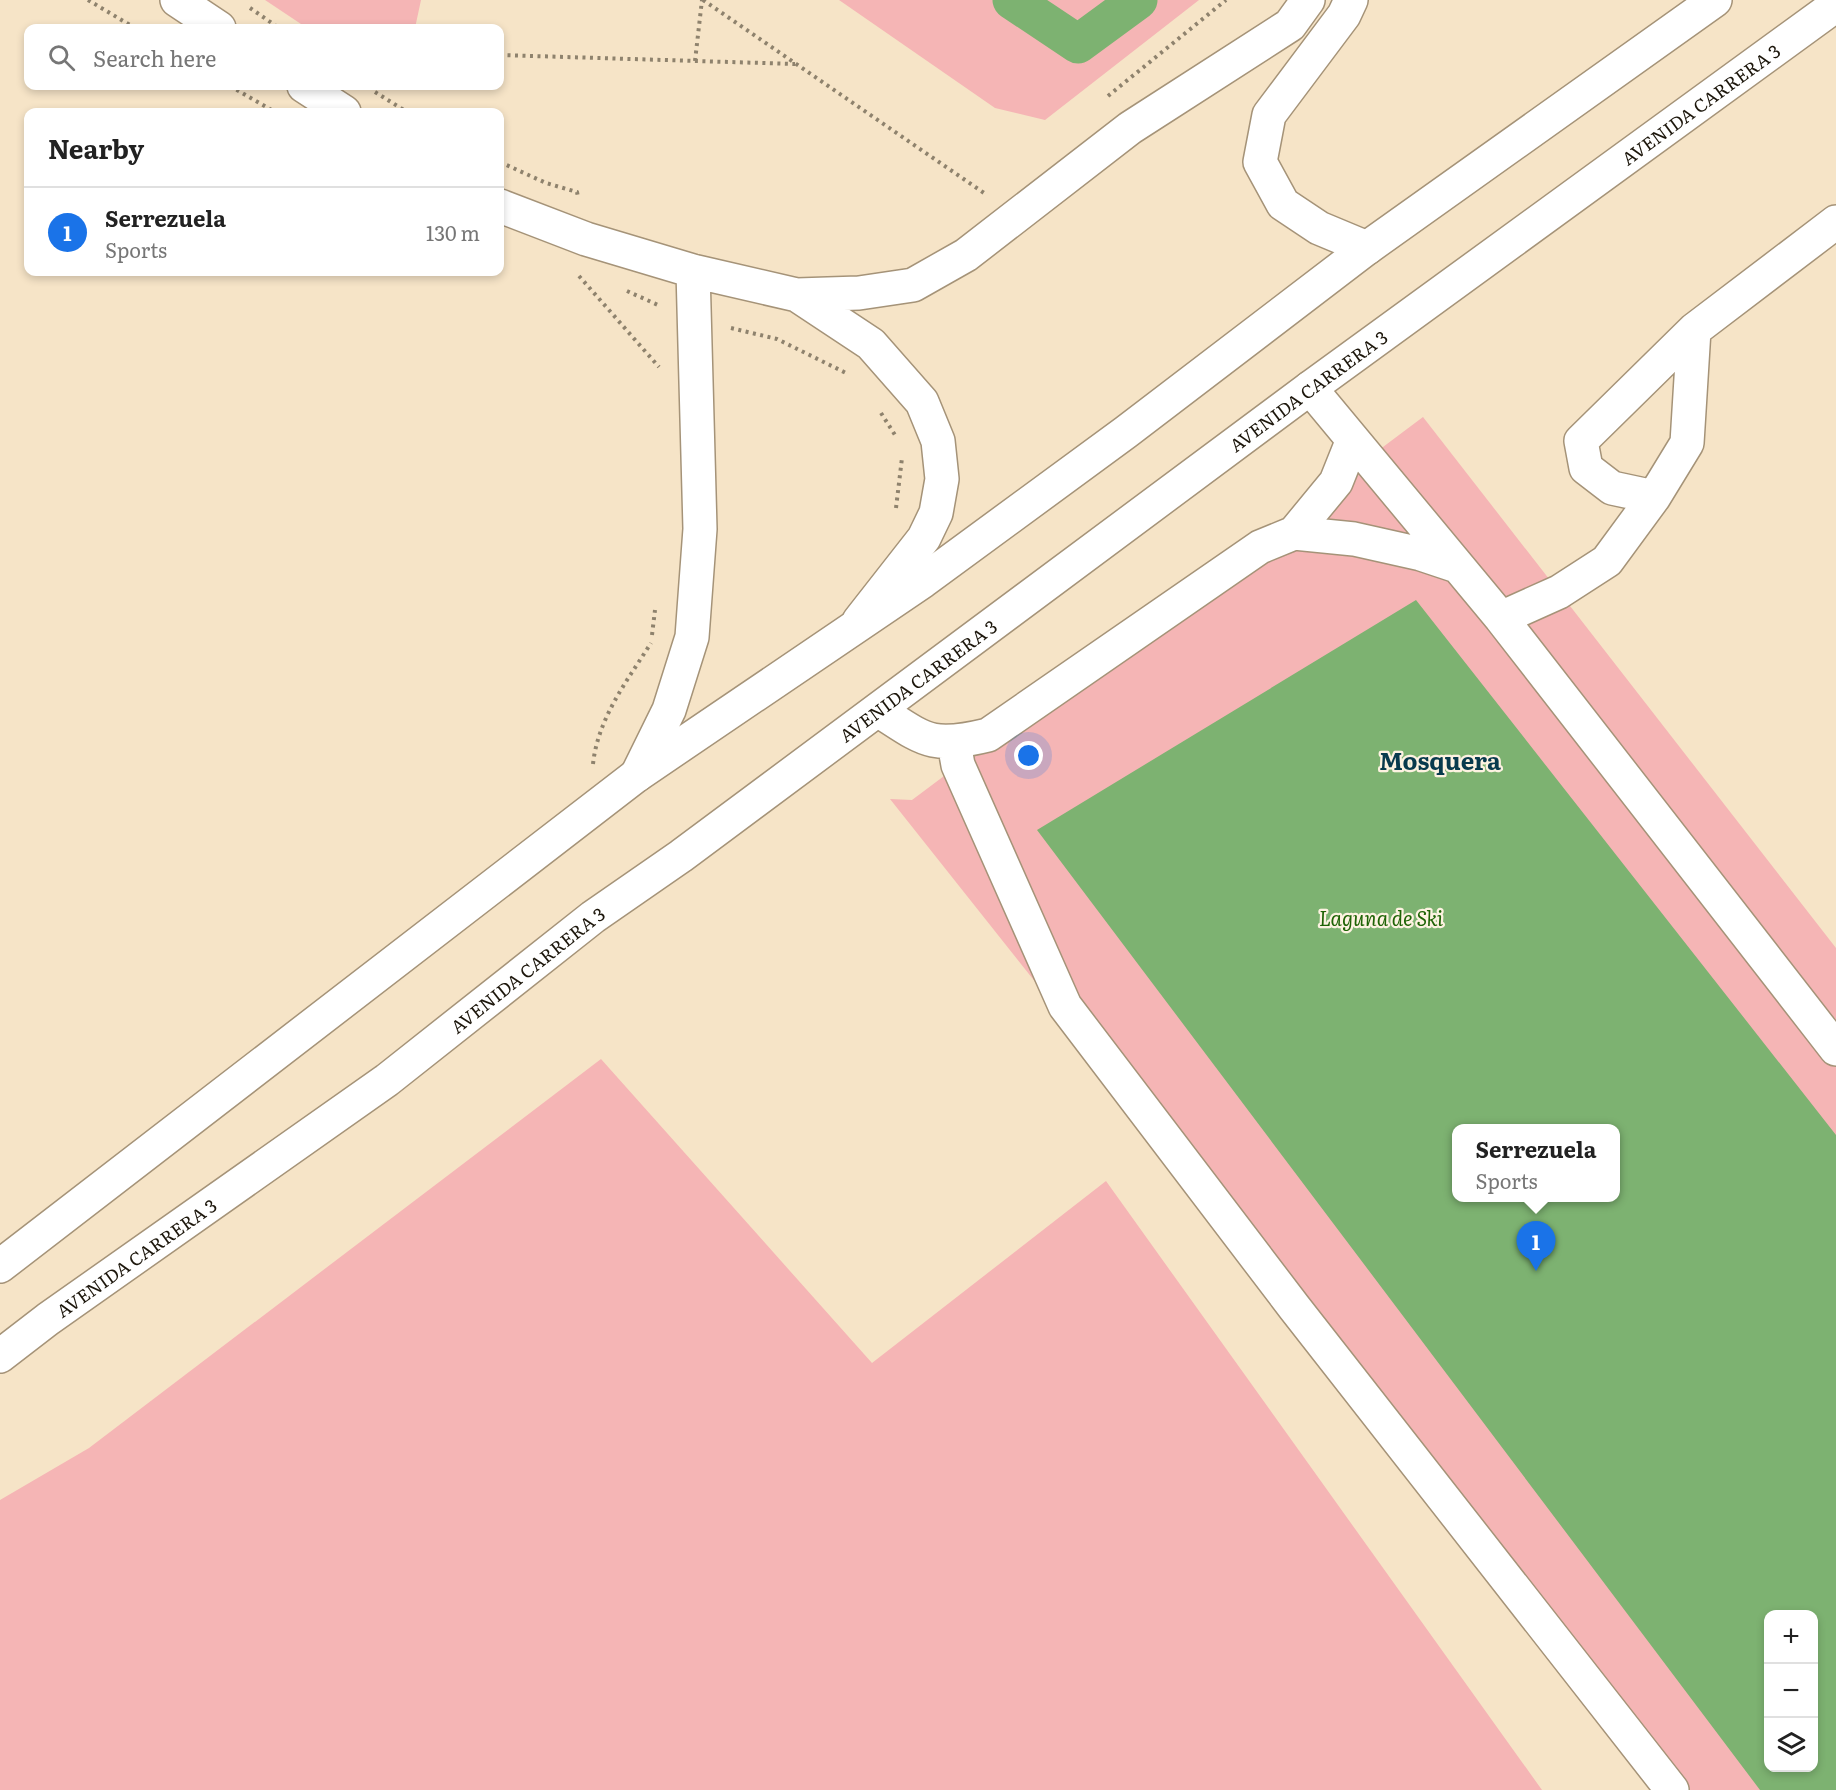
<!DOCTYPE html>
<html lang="en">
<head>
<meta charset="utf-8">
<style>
  :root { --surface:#fff; --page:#f6f6f6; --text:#222; --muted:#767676; --line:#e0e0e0; --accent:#1a73e8 }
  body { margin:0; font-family:Literata,serif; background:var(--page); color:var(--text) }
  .controls { position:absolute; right:18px; bottom:18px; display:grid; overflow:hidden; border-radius:12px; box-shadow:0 3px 9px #0003 }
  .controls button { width:54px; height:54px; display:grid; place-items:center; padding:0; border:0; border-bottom:2px solid var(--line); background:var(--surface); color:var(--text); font:30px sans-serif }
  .you { position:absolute; left:1029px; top:756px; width:21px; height:21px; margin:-15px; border:4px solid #fff; border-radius:50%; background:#1a73e8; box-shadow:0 0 0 9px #1a73e833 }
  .badge { display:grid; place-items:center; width:39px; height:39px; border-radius:50%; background:var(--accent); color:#fff; font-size:20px; font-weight:700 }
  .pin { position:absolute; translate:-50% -50px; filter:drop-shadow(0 2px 3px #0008) }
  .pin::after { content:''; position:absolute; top:32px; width:21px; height:18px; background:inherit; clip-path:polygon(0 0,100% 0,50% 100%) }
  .popup { position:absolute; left:1452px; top:1124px; width:168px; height:78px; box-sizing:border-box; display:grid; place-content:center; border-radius:12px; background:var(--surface); filter:drop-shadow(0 2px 4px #0005); font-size:20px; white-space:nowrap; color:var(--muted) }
  .popup b { font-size:22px; color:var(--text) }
  .popup::after { content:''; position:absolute; left:50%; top:100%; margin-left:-12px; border:12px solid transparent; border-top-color:var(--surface) }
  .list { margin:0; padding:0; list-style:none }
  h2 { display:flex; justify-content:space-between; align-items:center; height:78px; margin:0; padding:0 24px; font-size:26px }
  h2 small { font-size:20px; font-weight:400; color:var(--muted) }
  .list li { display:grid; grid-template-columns:39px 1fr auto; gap:18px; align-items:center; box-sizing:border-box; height:90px; padding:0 24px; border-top:2px solid var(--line) }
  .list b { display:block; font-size:22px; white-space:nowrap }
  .list p { margin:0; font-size:20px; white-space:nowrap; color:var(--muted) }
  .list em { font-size:20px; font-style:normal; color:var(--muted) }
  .icon { flex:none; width:33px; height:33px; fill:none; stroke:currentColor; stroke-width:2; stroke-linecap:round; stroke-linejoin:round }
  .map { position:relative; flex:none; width:1836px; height:1790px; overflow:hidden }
  .search { position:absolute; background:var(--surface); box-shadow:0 3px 9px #0003; left:24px; top:24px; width:480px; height:66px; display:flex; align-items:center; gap:15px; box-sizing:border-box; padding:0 21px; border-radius:12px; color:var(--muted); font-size:22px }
  .panel { position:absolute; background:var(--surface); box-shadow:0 3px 9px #0003; left:24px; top:108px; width:480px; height:168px; border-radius:12px }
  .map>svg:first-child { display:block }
</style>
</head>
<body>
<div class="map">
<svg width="1836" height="1790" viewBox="0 0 1836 1790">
  <rect width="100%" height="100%" fill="#f6e4c7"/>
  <path fill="#f5b5b5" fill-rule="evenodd" d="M265,0h156l-6,28h-108z
    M839,0h360l-154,120 -50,-12z
    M1423,417l413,531v842h-159l-787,-991 22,1zM1456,1128h160v70h-160zM1768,1614h46v154h-46z
    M601,1059l271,304 234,-182 436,609h-1542v-290l89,-52z"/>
  <path fill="#7db271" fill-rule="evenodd" d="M1416,600l420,535v655h-76l-723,-960zM1456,1128h160v70h-160zM1768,1614h46v154h-46z"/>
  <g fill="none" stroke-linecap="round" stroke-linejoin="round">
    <path stroke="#7db271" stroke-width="39" d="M1012,0l66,44 60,-44"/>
    <g stroke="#a59378" stroke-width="36">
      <path id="minor" d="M177,0l42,28
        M1351,0l-7,15 -75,100 -9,47 23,42 36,24 48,20
        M304,86l40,26
        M500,206l86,33 107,32 104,24 74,49 51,58 16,39 4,38 -6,34 -12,25 -65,83
        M797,295l62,-2 54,-8 53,-30 164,-127 160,-103 18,-25
        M1694,330l-7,113 -33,54 -42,-9 -26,-20 -5,-27 113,-111 142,-108
        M1310,388l191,230 335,431
        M1294,533l42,-51 16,-40
        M1501,618l58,-26 48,-31 47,-64
        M878,710c47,30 52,39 110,25l272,-188 34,-14 60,6 67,15 36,12
        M954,743l4,22 107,241 229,301 378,483
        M637,775l32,-65 23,-73 8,-108 -7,-258"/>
    </g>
    <g stroke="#a59378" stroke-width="36">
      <g id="major">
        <path d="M0,1266l637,-491 286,-194 203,-149 241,-184 348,-248"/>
        <path id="s1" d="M0,1356l48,-37 339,-239 206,-163 88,-61 629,-468 526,-383"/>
      </g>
    </g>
    <path stroke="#8e826d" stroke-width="4" stroke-dasharray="3 4.5" stroke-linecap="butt" d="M88,0l47,28
      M703,0l284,195
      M250,8l29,20
      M500,55l295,9
      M695,61l7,-61
      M230,86l45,26
      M375,92l32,20
      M1108,96l118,-96
      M500,162l46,21 31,9 1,5
      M579,276l80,91
      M627,291l31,14
      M731,328l46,11 69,34
      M881,413l14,22
      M896,508l6,-50
      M652,635l3,-25
      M593,764c5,-46 34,-83 58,-121"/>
    <use href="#minor" stroke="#fff" stroke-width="33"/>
    <use href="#major" stroke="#fff" stroke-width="33"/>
  </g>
  <g text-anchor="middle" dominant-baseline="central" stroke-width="4.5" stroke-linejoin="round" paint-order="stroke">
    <g font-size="18" fill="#1c160b" stroke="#fdf2e1">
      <text stroke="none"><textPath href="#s1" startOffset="2112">AVENIDA CARRERA 3</textPath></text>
      <text stroke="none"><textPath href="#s1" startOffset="1626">AVENIDA CARRERA 3</textPath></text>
      <text stroke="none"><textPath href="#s1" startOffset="1140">AVENIDA CARRERA 3</textPath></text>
      <text stroke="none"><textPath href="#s1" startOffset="654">AVENIDA CARRERA 3</textPath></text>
      <text stroke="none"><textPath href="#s1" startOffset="168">AVENIDA CARRERA 3</textPath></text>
    </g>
    <g font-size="20" font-style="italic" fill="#1e6305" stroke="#fdf2e1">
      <text x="1381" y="917">Laguna de Ski</text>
    </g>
    <g font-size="24" font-weight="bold" fill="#083a4d" stroke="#fdf2e1">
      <text x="1440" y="759">Mosquera</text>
    </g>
  </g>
</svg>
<div class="controls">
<button>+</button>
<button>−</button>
<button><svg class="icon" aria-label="layers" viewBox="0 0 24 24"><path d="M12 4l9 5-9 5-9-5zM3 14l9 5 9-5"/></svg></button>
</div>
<div class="you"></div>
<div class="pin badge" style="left:1536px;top:1271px">1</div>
<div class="popup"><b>Serrezuela</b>Sports</div>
<div class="search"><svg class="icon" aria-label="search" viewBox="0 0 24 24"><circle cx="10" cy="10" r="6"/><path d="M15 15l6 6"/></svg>Search here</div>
<section class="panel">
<h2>Nearby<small></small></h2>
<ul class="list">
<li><span class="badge">1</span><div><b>Serrezuela</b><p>Sports</p></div><em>130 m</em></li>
</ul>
</section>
</div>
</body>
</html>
